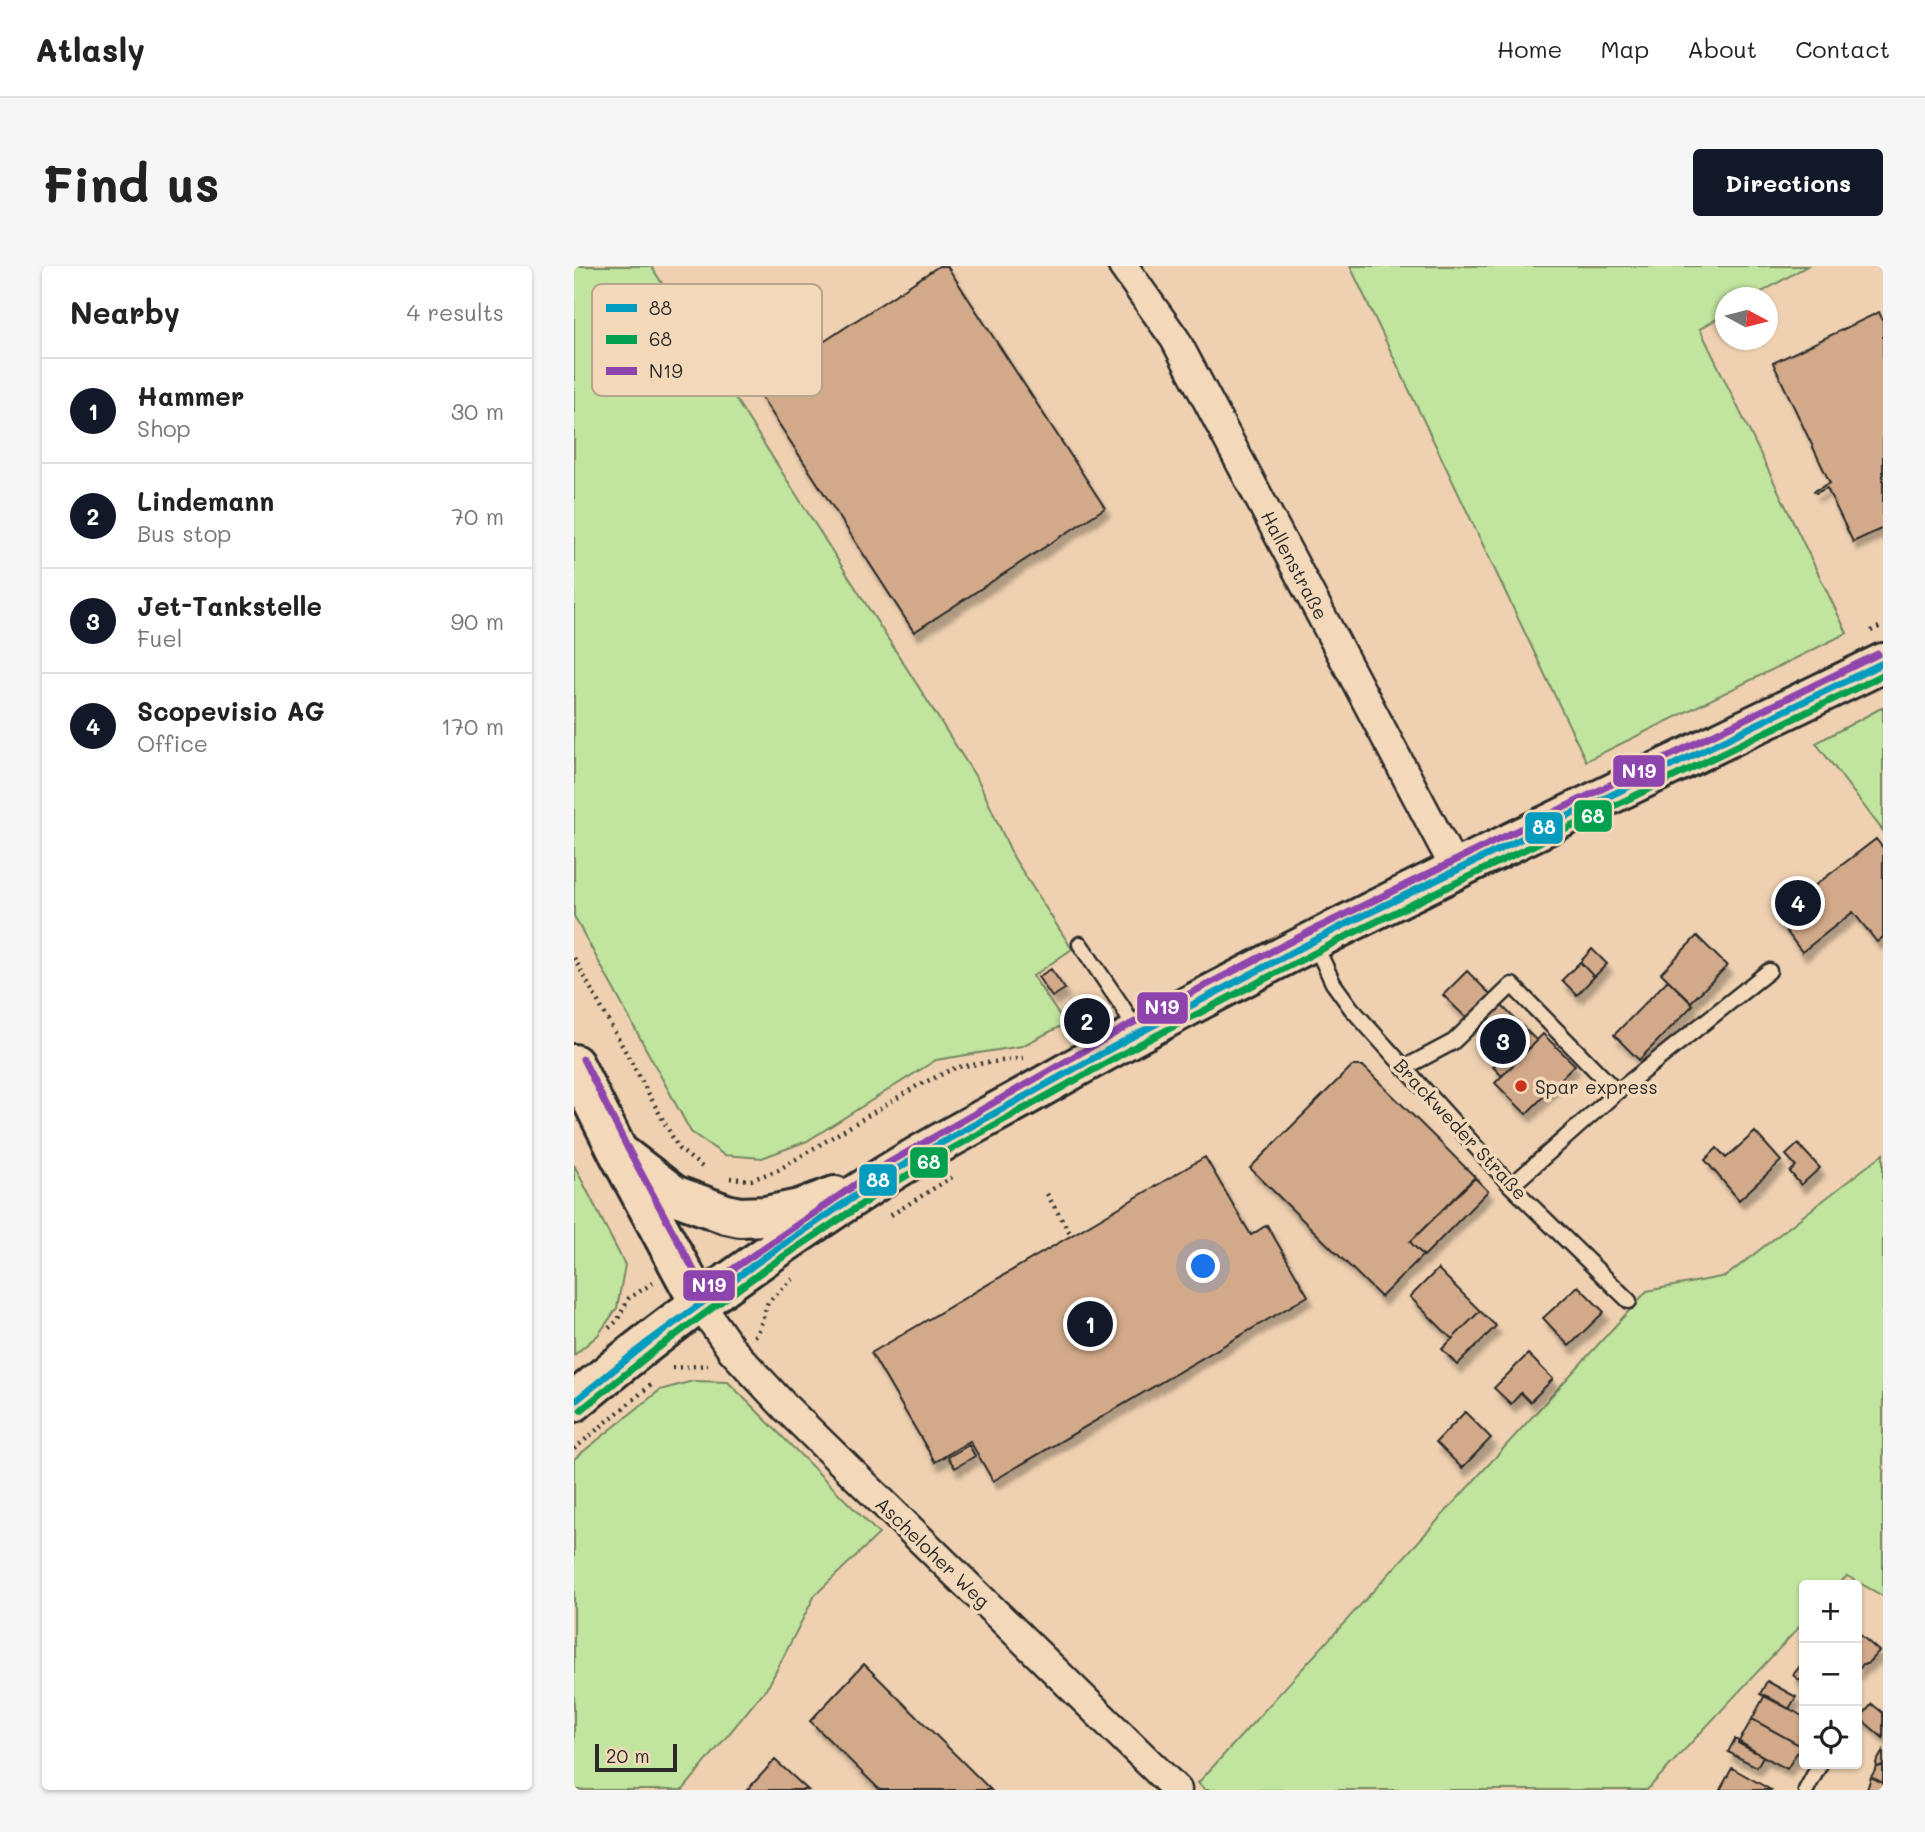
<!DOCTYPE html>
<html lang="en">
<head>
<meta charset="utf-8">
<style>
  :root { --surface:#fff; --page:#f6f6f6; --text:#222; --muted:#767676; --line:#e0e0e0; --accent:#111827 }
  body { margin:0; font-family:Mali,sans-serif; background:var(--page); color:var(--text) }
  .controls { position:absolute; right:21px; bottom:21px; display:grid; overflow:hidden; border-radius:7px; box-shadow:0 2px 5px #0004 }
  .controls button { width:63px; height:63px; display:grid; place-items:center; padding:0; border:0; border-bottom:2px solid var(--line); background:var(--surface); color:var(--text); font:35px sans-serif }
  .compass { position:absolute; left:1141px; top:21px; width:63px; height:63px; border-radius:50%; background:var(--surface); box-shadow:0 2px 5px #0004; rotate:97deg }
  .scale { position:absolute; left:21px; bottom:18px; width:82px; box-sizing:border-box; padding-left:7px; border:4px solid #2b2b2b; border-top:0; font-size:19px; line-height:24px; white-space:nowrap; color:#2b2b2b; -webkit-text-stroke:5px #f3d9ba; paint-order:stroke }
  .you { position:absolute; left:630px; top:1001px; width:24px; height:24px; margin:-18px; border:5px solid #fff; border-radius:50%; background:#1a73e8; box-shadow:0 0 0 10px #1a73e833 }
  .badge { display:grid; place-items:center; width:46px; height:46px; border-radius:50%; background:var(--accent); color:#fff; font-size:23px; font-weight:700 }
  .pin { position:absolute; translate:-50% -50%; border:4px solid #fff; box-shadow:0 2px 7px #0006 }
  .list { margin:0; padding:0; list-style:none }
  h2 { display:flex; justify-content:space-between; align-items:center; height:91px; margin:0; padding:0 28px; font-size:30px }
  h2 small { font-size:23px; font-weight:400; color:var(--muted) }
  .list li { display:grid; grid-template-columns:46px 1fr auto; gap:21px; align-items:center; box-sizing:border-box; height:105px; padding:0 28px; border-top:2px solid var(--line) }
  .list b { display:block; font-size:26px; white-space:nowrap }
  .list p { margin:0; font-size:23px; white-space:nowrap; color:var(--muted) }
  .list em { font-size:23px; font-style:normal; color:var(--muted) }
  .icon { flex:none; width:38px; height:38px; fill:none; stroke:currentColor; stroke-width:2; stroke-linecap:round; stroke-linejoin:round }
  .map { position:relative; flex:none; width:1309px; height:1524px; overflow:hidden; border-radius:7px }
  header { display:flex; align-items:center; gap:42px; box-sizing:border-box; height:98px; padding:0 35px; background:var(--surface); border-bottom:2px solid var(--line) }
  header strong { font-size:33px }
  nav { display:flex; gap:38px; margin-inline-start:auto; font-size:24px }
  .intro { display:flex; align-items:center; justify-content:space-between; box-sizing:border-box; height:168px; padding:0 42px }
  h1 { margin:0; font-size:49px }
  .button { padding:18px 32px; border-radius:7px; background:var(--accent); color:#fff; font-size:24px; font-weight:700 }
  main { display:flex; gap:42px; padding:0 42px }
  aside { flex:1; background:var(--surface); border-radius:7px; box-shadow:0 2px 5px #0004 }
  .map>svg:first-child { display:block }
</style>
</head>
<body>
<header>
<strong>Atlasly</strong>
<nav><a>Home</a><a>Map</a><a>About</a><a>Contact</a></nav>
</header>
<div class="intro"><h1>Find us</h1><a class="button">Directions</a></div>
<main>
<aside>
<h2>Nearby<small>4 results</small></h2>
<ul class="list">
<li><span class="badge">1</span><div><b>Hammer</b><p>Shop</p></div><em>30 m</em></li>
<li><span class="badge">2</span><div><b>Lindemann</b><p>Bus stop</p></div><em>70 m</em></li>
<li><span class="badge">3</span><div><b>Jet-Tankstelle</b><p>Fuel</p></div><em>90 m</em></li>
<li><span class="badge">4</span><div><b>Scopevisio AG</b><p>Office</p></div><em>170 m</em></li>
</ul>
</aside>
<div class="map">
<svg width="1309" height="1524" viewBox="0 0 1309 1524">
  <defs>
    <filter id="shadow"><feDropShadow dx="4.5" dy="8" stdDeviation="2" flood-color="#0004"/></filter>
  </defs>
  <rect width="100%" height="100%" fill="#efd1b1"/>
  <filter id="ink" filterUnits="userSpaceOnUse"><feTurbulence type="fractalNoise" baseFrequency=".0143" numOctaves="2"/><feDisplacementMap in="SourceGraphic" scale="14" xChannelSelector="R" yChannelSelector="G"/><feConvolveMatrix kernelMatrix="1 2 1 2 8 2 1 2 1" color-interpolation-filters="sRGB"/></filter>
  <g filter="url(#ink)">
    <path fill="#c1e49e" stroke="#768864" stroke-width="2" d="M0,0h77l328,516 35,76 58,91 -39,27 32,48 -43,22 -86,14 -129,81 -45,17 -38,-3 -33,-23 -117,-216z
      M776,0h457l-54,31 -27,1 -1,16 -25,15 147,304 -261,128z
      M1309,441v124l-67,-88z
      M1309,888v442l-36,-20 -9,9h-34v37l-157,168h-442l-7,-7 449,-492 79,-15z
      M0,899l51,100 -8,43 -19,27 -24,20z
      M119,1115l35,1 151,152 -64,61 -46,90 -86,105h-109v-331l86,-69z"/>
    <path fill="#d3aa89" stroke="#2b2b2b" stroke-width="2" filter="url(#shadow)" d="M365,0h8l158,242 -191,124 -159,-245z
      M1305,46l4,9v207l-30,14 -26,-54 -11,5 -2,-2 16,-8 -57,-120z
      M1302,573l7,9v89l-6,5 -24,-30 -51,40 -27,-36z
      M1123,670l30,30 -36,36 -30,-29z
      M1018,683l15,15 -13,13 -14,-15z
      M1006,696l14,15 -17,18 -15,-15z
      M477,703l14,20 -13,8 -14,-20z
      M893,705l70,70 -35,35 -9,-9 12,-11 -62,-61z
      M1094,714l25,25 -54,55 -25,-25z
      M500,753l3,7 -10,6 -4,-7z
      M969,768l32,31 -49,49 -31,-31z
      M778,800h11l112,111 -65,65 13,13 -42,42 -131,-129z
      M1181,866l26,29 -42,39 -34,-40 12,-12 9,10z
      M1224,878l22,24 -19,17 -11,-13 6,-6 -10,-11z
      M631,891l46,78 16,-10 41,71 -315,185 -23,-40 -35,21 -64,-109z
      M901,912l13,13 -64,65 -14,-14z
      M864,1003l42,42 -28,28 -42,-42z
      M1004,1020l26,26 -35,34 -26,-28z
      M906,1045l16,15 -39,39 -15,-16z
      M954,1088l25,25 -23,23 -9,-9 -10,11 -17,-16z
      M891,1146l26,26 -29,30 -26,-26z
      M395,1179l6,11 -20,12 -7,-11z
      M1283,1366l22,19 -12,13h-4l-6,8z
      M1230,1395v23l-11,-9z
      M290,1398l127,126h-111l-70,-69z
      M1193,1415l29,16 -7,12 -29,-15z
      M1191,1429l39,22v23l-3,6 -49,-27z
      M1298,1438l11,9v25l-23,-20z
      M1178,1453l49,27 -14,23 -49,-26z
      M1161,1473l28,17 -6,11 -29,-15z
      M1309,1485v14l-6,2 -1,-4z
      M201,1494l33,30h-61z
      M1309,1500v-1v18l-12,-6 6,-10z
      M1158,1502l39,22h-51z
      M1297,1511l12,6v7h-16z"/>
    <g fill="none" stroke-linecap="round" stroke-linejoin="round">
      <g stroke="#2b2b2b" stroke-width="19">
        <path id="lane" d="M740,676l19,41 18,25 160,178 118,115
          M506,678l42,62 14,26
          M830,802l49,-26 59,-57 105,107
          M937,920l106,-94 152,-121
          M1232,1524l14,-26"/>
      </g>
      <g stroke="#2b2b2b" stroke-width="33">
        <path id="street" d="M549,0l52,73 281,531
          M126,1038l32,46 54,58 391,382"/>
      </g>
      <g stroke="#2b2b2b" stroke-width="44">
        <path id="secondary" d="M0,798l44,88 82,152
          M44,886l56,43 52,19 14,3 25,-1 34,-7 36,-13
          M0,1136c96,-81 200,-154 306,-223 48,-31 101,-58 151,-86 276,-158 566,-291 852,-430"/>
      </g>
      <path stroke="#2b2b2b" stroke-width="4.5" stroke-dasharray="2 5" stroke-linecap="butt" d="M1297,365l12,-6
        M0,692l105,191 26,20
        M156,912l21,2 27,-10 139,-84 40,-19 66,-9
        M473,928l24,41
        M317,949l61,-38
        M35,1062l8,-7 12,-23 24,-15
        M180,1070l4,-3 10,-31 25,-23
        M98,1102l36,-3
        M0,1183l78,-65"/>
      <use href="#lane" stroke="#f3d9ba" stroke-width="14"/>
      <use href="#street" stroke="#f3d9ba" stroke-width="28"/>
      <use href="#secondary" stroke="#f3d9ba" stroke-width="38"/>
      <g stroke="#f3d9ba" stroke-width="12">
        <path id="bus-1" d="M0,1136l73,-59 115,-84 118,-80 56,-33 199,-111 211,-111 537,-261"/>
      </g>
      <g stroke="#f3d9ba" stroke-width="12">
        <path id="bus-2" d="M7,1144l73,-59 114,-84 118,-79 55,-33 199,-111 211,-110 532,-259"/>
      </g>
      <g stroke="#f3d9ba" stroke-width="12">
        <path id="bus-3" d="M9,793l44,88 77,142 174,-120 253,-145 178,-92 569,-278"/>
      </g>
      <use href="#bus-1" stroke="#049cbe" stroke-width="7"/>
      <use href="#bus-2" stroke="#02a04f" stroke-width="7"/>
      <use href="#bus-3" stroke="#8e44ad" stroke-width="7"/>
    </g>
  </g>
  <circle fill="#c8321e" stroke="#f3d9ba" stroke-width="2.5" cx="947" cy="820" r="7"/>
  <g text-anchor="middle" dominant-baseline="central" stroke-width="7" stroke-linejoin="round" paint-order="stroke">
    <g font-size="19" fill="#2b2b2b" stroke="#f3d9ba">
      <text transform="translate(721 299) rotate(62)">Hallenstraße</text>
      <text transform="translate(887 863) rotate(47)">Brackweder Straße</text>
      <text transform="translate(359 1286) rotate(44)">Ascheloher Weg</text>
    </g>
    <g font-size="19" fill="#2b2b2b" stroke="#f3d9ba" text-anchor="start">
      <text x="961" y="820">Spar express</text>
    </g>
  </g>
  <rect x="18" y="18" width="230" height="112" rx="10" fill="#f3d9ba" stroke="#b7a58f" stroke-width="2"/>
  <rect x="32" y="38" width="31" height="8" fill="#049cbe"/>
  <rect x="32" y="69" width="31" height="9" fill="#02a04f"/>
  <rect x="32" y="101" width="31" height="8" fill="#8e44ad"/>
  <g font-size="19" fill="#2b2b2b">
    <text x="75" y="49">88</text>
    <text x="75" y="80">68</text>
    <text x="75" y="112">N19</text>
  </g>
  <g stroke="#f3d9ba" stroke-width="2.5">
    <rect x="1038" y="488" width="54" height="34" rx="7" fill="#8e44ad"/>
    <rect x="999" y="533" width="40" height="34" rx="7" fill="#02a04f"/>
    <rect x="950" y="545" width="40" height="34" rx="7" fill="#049cbe"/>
    <rect x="562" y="725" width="53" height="34" rx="7" fill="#8e44ad"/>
    <rect x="335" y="880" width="40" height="33" rx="7" fill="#02a04f"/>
    <rect x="284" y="897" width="40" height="34" rx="7" fill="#049cbe"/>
    <rect x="108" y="1003" width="54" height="33" rx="7" fill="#8e44ad"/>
  </g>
  <g font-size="19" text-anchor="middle" font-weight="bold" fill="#fff">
    <text x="1065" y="512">N19</text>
    <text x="1019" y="557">68</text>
    <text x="970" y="568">88</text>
    <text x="588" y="748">N19</text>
    <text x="355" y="903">68</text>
    <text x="304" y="921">88</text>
    <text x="135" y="1026">N19</text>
  </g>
</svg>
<div class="controls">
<button>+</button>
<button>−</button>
<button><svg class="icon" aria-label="locate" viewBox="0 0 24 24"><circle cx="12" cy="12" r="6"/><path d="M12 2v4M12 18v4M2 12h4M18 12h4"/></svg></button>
</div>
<svg class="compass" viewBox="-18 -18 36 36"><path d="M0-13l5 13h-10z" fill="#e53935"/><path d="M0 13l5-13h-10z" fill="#767676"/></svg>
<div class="scale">20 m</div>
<div class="you"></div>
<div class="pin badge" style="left:516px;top:1058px">1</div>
<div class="pin badge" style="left:513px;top:755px">2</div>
<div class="pin badge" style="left:929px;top:775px">3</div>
<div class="pin badge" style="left:1224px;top:637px">4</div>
</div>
</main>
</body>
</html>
